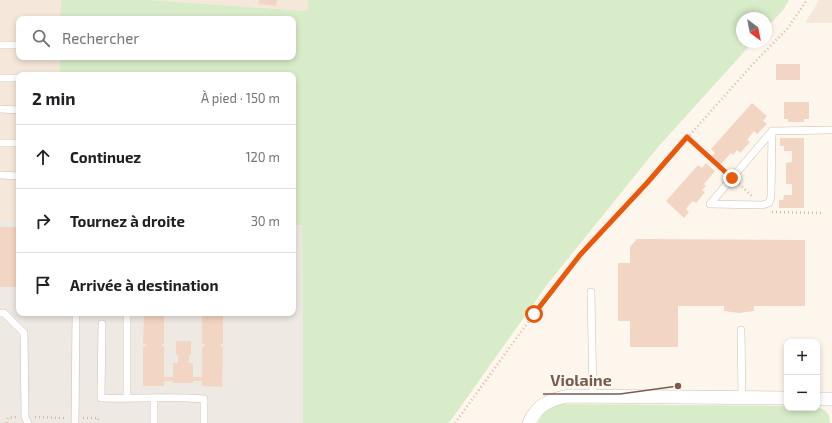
<!DOCTYPE html>
<html lang="fr">
<head>
<meta charset="utf-8">
<style>
  :root { --surface:#fff; --page:#f2f2f2; --text:#202124; --muted:#757577; --line:#e0e0e0 }
  body { margin:0; font-family:"Exo 2",sans-serif; background:var(--page); color:var(--text) }
  .controls { position:absolute; right:12px; bottom:12px; display:grid; overflow:hidden; border-radius:8px; box-shadow:0 2px 6px #0003 }
  .controls button { width:36px; height:36px; display:grid; place-items:center; padding:0; border:0; border-bottom:1px solid var(--line); background:var(--surface); color:var(--text); font:20px sans-serif }
  .compass { position:absolute; left:736px; top:12px; width:36px; height:36px; border-radius:50%; background:var(--surface); box-shadow:0 2px 6px #0003; rotate:148deg }
  .stop { position:absolute; width:12px; height:12px; margin:-9px; border:3px solid #ea580c; border-radius:50%; background:#fff }
  .stop.end { background:#ea580c; border-color:#fff; box-shadow:0 1px 4px #0008 }
  .list { margin:0; padding:0; list-style:none }
  h2 { display:flex; justify-content:space-between; align-items:center; height:52px; margin:0; padding:0 16px; font-size:17px }
  h2 small { font-size:13px; font-weight:400; color:var(--muted) }
  .list li { display:grid; grid-template-columns:26px 1fr auto; gap:12px; align-items:center; box-sizing:border-box; height:64px; padding:0 16px; border-top:1px solid var(--line) }
  .list b { display:block; font-size:15px; white-space:nowrap }
  .list em { font-size:13px; font-style:normal; color:var(--muted) }
  .icon { flex:none; width:22px; height:22px; fill:none; stroke:currentColor; stroke-width:2; stroke-linecap:round; stroke-linejoin:round }
  .map { position:relative; flex:none; width:832px; height:423px; overflow:hidden }
  .search { position:absolute; background:var(--surface); box-shadow:0 2px 6px #0003; left:16px; top:16px; width:280px; height:44px; display:flex; align-items:center; gap:10px; box-sizing:border-box; padding:0 14px; border-radius:8px; color:var(--muted); font-size:15px }
  .panel { position:absolute; background:var(--surface); box-shadow:0 2px 6px #0003; left:16px; top:72px; width:280px; height:244px; border-radius:8px }
  .map>svg:first-child { display:block }
</style>
</head>
<body>
<div class="map">
<svg width="832" height="423" viewBox="0 0 832 423">
  <rect width="100%" height="100%" fill="#fdf6ec"/>
  <path fill="#f5e8da" d="M0,0h61l-1,19h-41v38h41v18h-41v144h-19z
    M150,0h158v11z
    M819,0h13v23h-27z"/>
  <path fill="#efe9e4" d="M0,219h19v94h274v-88h9l1,198h-303z"/>
  <path fill="#d8ecc9" d="M61,0h89l158,11v-11h481l-6,10 -17,18v-10h-24v24h11l-95,105 -109,135 -100,141h-146l-1,-198h-9v-150h-233v-18h233v-38h-233z
    M556,404l231,2v2h30v-1c9,3 13,6 13,16h-292l5,-10z"/>
  <path fill="#f3d5c3" d="M259,0h18l-1,6 -18,-2z
    M776,64h24v16h-24z
    M784,102h25v17h-5v3h-16v-3h-4z
    M752,103l15,13 -4,5 4,3 -10,10 -3,-3 -7,9 3,2 -10,11 -3,-3 -4,5 -2,-2 -11,12 -9,-8 4,-4 -4,-4z
    M780,138h24v70h-25v-8h4l1,-5h8v-11h-6v-21l6,-1v-11h-8v-5h-4z
    M706,163l9,8 -11,13 2,2 -4,4 3,2 -9,11 -3,-2 -4,4 -3,4 3,3 -5,6 -18,-17 32,-36 4,3z
    M0,227h19v60h-19z
    M637,239l168,1v66h-51v5l-15,2 -15,-2v-5h-46v41h-48v-26h-12v-58h12v-16z
    M144,313h20v31h-2v2h2v31h9v-14h5v-8h-2v-14h15v14h-2v8h4v14h9v-30l2,-1 1,-2h-3v-31h21v31h-3l1,3h2l-1,40 -20,-1v-5h-9v2h-20v-2h-9v5h-21v-40h3v-2h-3z"/>
  <g fill="none" stroke-linecap="round" stroke-linejoin="round">
    <g stroke="#d1beb0" stroke-width="8">
      <path id="service" d="M0,45h19
        M0,78h19
        M0,109l19,1
        M772,131l-1,66 -2,6 -7,2 -52,-1z
        M772,131l60,-1
        M0,143h19
        M0,175l19,1
        M591,292l2,104
        M0,313h4l20,20 1,84 3,6
        M127,313v85
        M102,324l-1,74c34,1 69,-2 103,1v24
        M741,330l1,68
        M75,423l1,-110
        M154,423v-24"/>
    </g>
    <g stroke="#d1beb0" stroke-width="14">
      <path id="minor" d="M817,399h15
        M529,423c9,-19 20,-23 39,-27l219,2"/>
    </g>
    <path stroke="#d9b8a5" stroke-width="2.5" stroke-dasharray="1 3" stroke-linecap="butt" d="M687,137l38,35
      M739,184l13,12
      M772,212l52,1
      M35,417l31,1
      M83,418h15v5
      M7,423l1,-5 8,-1
      M455,423l79,-109 46,-59 67,-72 106,-119 34,-35 20,-29"/>
    <use href="#service" stroke="#fff" stroke-width="7"/>
    <use href="#minor" stroke="#fff" stroke-width="13"/>
  </g>
  <g fill="none" stroke-linecap="round" stroke-linejoin="round">
    <path stroke="#ea580c" stroke-width="5" d="M534,314l46,-59 67,-72 40,-46 45,41"/>
  </g>
  <path fill="none" stroke="#7a5c4d" stroke-width="1.5" d="M678 386L620 394H543"/>
  <circle fill="#7a5c4d" stroke="#fffaf3" stroke-width="1.5" cx="678" cy="386" r="4"/>
  <g font-size="16" text-anchor="middle" font-weight="bold" fill="#7a5c4d" stroke="#fffaf3" stroke-width="3.5" stroke-linejoin="round" paint-order="stroke">
    <text x="581" y="386">Violaine</text>
  </g>
</svg>
<div class="controls">
<button>+</button>
<button>−</button>
</div>
<svg class="compass" viewBox="-18 -18 36 36"><path d="M0-13l5 13h-10z" fill="#e53935"/><path d="M0 13l5-13h-10z" fill="#757577"/></svg>
<div class="stop" style="left:534px;top:314px"></div>
<div class="stop end" style="left:732px;top:178px"></div>
<div class="search"><svg class="icon" aria-label="search" viewBox="0 0 24 24"><circle cx="10" cy="10" r="6"/><path d="M15 15l6 6"/></svg>Rechercher</div>
<section class="panel">
<h2>2 min<small>À pied · 150 m</small></h2>
<ul class="list">
<li><svg class="icon" aria-label="ahead" viewBox="0 0 24 24"><path d="M12 20V5M6 11l6-6 6 6"/></svg><div><b>Continuez</b></div><em>120 m</em></li>
<li><svg class="icon" aria-label="right" viewBox="0 0 24 24"><path d="M7 20v-9h11M14 6l5 5-5 5"/></svg><div><b>Tournez à droite</b></div><em>30 m</em></li>
<li><svg class="icon" aria-label="arrive" viewBox="0 0 24 24"><path d="M6 21V4h12l-3 4 3 4H6"/></svg><div><b>Arrivée à destination</b></div></li>
</ul>
</section>
</div>
</body>
</html>
